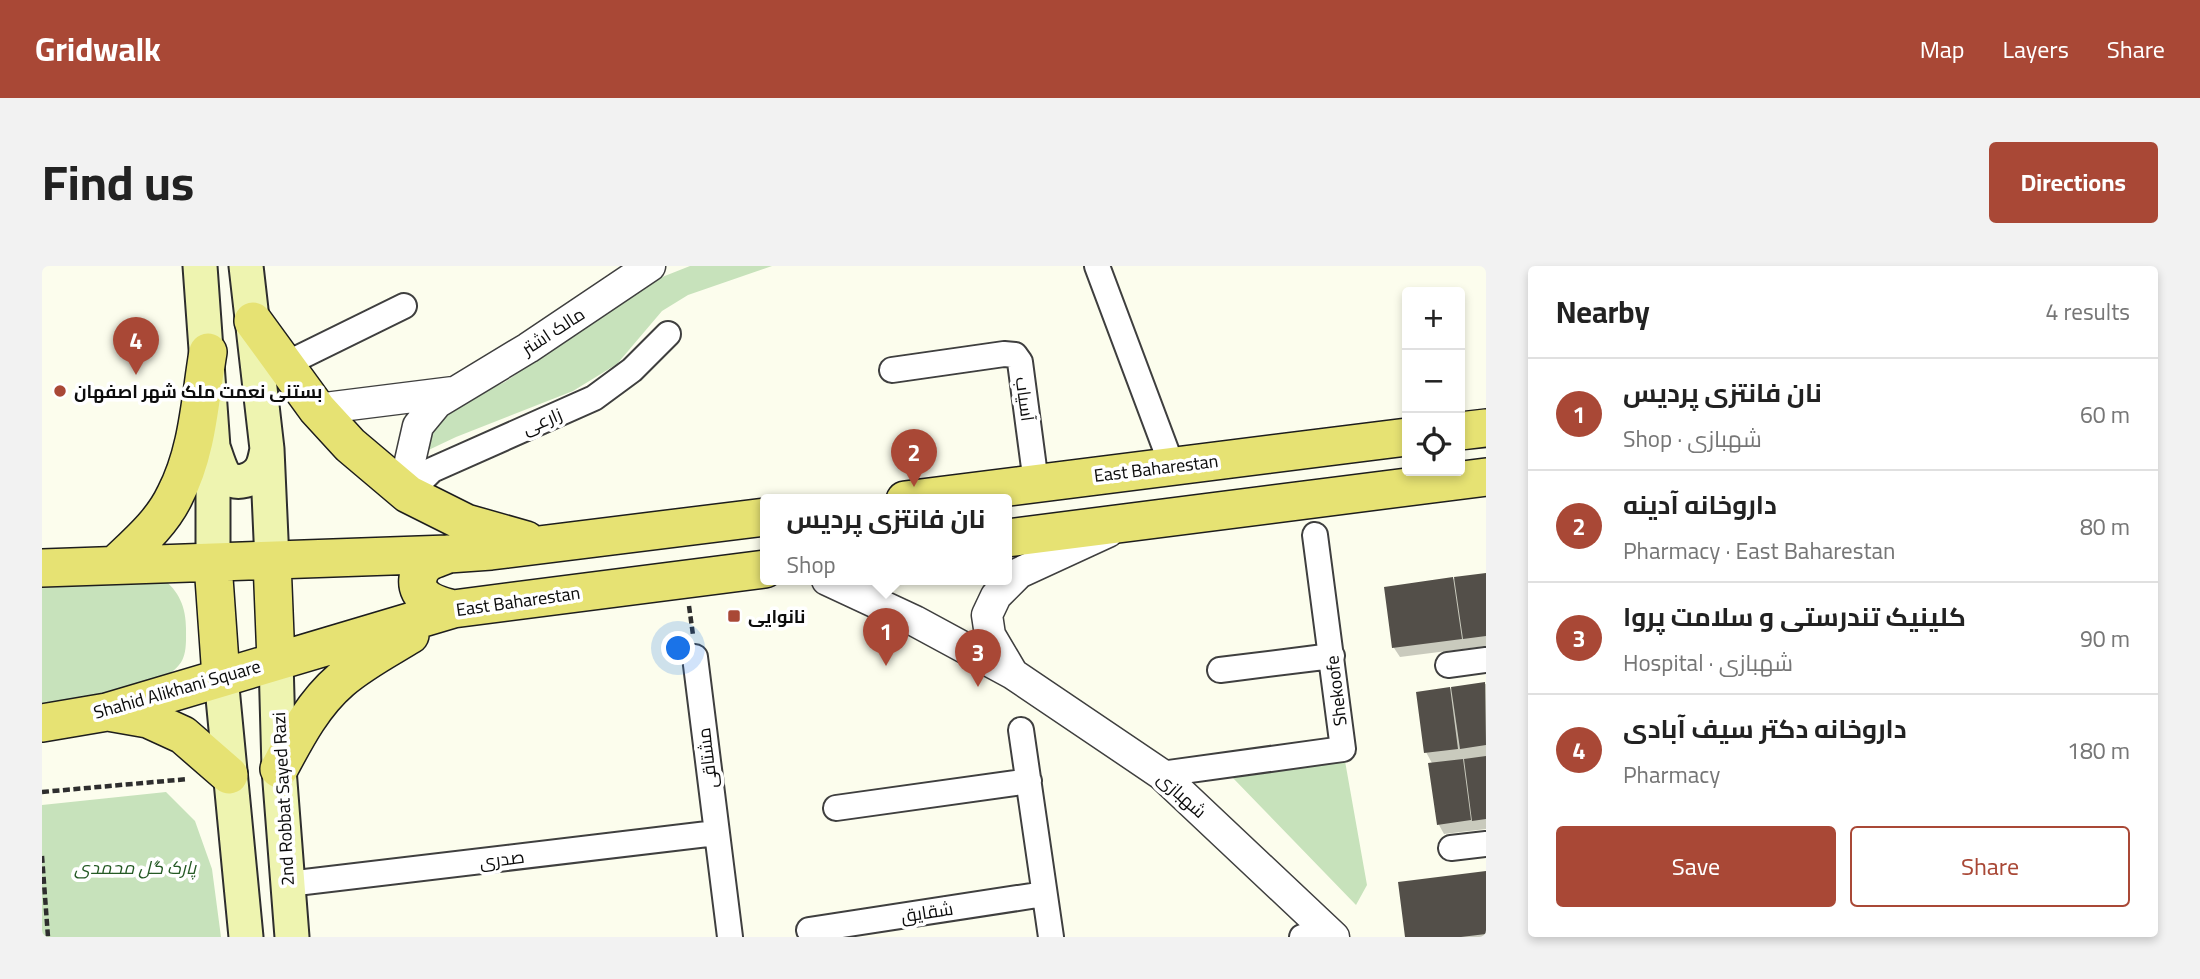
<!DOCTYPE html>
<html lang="en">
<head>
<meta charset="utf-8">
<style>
  :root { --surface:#fff; --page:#f2f2f2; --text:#222; --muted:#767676; --line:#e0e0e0; --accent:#a94836 }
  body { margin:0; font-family:Georgia,Cairo,serif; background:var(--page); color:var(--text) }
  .controls { position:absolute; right:21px; top:21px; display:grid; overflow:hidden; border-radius:7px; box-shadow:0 4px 10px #0003 }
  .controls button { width:63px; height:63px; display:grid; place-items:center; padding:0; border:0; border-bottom:2px solid var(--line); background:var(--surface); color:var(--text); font:35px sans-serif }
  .you { position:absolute; left:637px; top:383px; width:24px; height:24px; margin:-18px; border:5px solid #fff; border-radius:50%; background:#1a73e8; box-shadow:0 0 0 10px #1a73e833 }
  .badge { display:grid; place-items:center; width:46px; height:46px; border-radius:50%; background:var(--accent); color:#fff; font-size:23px; font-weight:700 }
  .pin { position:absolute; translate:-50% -58px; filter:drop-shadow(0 2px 4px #0008) }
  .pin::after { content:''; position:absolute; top:37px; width:24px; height:21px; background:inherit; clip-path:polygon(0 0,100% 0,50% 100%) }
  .popup { position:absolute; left:718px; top:228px; width:252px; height:91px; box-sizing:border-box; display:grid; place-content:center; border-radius:7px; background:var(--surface); filter:drop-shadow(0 2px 5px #0005); font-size:23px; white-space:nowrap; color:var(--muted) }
  .popup b { font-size:26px; color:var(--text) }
  .popup::after { content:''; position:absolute; left:50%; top:100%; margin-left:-14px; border:14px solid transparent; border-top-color:var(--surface) }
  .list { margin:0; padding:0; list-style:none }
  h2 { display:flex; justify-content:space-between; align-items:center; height:91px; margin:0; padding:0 28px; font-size:30px }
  h2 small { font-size:23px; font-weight:400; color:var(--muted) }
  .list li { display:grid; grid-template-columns:46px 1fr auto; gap:21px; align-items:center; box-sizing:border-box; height:112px; padding:0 28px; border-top:2px solid var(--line) }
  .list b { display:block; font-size:26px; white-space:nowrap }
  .list p { margin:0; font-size:23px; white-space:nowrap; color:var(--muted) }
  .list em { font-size:23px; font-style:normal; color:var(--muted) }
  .actions { display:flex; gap:14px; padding:21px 28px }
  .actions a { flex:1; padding:16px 0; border:2px solid var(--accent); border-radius:7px; text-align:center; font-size:24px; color:var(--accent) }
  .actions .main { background:var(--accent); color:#fff }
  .icon { flex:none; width:38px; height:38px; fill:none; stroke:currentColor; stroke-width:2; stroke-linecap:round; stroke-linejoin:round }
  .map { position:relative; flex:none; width:1444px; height:671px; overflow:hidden; border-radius:7px }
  header { display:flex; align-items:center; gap:42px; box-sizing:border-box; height:98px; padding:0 35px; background:var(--accent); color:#fff }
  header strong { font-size:33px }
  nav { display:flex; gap:38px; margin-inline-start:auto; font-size:24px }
  .intro { display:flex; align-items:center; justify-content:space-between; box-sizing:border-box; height:168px; padding:0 42px }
  h1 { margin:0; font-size:49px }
  .button { padding:18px 32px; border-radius:7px; background:var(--accent); color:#fff; font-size:24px; font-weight:700 }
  main { display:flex; gap:42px; padding:0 42px }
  aside { flex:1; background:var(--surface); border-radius:7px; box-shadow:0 4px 10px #0003 }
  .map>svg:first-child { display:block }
</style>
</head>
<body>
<header>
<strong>Gridwalk</strong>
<nav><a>Map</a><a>Layers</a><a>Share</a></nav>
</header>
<div class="intro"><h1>Find us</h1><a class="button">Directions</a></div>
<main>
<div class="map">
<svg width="1444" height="671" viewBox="0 0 1444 671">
  <rect width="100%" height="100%" fill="#fcfded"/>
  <path fill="#c7e2bb" d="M648,0h82l-84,29 -26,16 -45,53 -44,27 -117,46 -38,18 28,-47 59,-26 137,-97z
    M120,312c17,13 24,29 24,51 0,12 1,27 -7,36 -22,28 -102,36 -137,44v-130z
    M1303,495l22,124 -11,20 -124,-128z
    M124,526l29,29 17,48 9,68h-179v-132z"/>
  <path fill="#0003" d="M1444,309v71l-86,11 -6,-9 -8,-60z
    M1444,418v145l-42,5 -5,-9 -6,-60 -7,-13 -8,-59z
    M1444,607v64h-79z"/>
  <path fill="#534f49" d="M1444,307v63l-23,3 -9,-62z
    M1411,311l9,62 -70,9 -8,-61z
    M1443,416l1,63 -26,4 -9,-62z
    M1408,421l8,62 -34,4 -8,-61z
    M1444,490v63l-14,2 -8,-62z
    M1421,493l8,61 -34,5 -9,-62z
    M1444,605v63l-25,3h-56l-7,-55z"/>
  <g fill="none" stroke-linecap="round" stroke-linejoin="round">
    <g stroke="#3f3f3f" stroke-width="28">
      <path id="minor" d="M1055,0l75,200
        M242,99l120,-59
        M850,104l112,-16 11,1 5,7 16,121
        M366,228l24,-24 162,-72 38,-28 36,-36
        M653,391l35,280
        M1406,399l38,-5
        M1178,404l112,-14
        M979,464l30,207
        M1119,508l182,-25 -28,-214
        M794,542l193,-27
        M1409,582l35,-4
        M246,618l428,-51
        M767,664l235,-36
        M1260,671l23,-8"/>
    </g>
    <g stroke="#3f3f3f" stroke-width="33">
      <path id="tertiary" d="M275,143l136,-17
        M366,228l2,-33 8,-35 19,-23 91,-55 122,-82
        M785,314l88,41 98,53 148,100 173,163
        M971,408l-23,-39 -3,-20 9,-19 23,-23 89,-41"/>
    </g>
    <g stroke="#2e2e2e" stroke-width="37">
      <path id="secondary" d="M158,0l13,181v117
        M204,0l21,183 5,112
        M171,181c3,8 6,19 10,26 10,16 34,7 40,-8 2,-5 3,-11 4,-16
        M234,395l3,108 13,168
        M179,411l25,260"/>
    </g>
    <g stroke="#1d1d1d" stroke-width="40">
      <path id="primary" d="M211,55l64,88 33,36 58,49 58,29 60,17
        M1418,165l26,-3
        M863,234l502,-63
        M965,272l479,-61
        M406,288c-6,3 -15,5 -21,9 -5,4 -8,9 -9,15 -3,21 19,27 35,31
        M230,295l4,100
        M171,298l8,113
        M73,299c22,-21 47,-42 60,-70 23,-44 25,-95 33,-143
        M0,302l406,-14 43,-3 274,-34
        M66,446l40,7 35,16 46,40
        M0,457l65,-11 346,-103 312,-40
        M237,503c17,-32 34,-65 62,-89 21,-18 46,-31 69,-45"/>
    </g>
    <path stroke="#2e2e2e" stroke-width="4.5" stroke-dasharray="7 3.5" stroke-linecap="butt" d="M647,340l4,29
      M0,526l146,-13
      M0,590l6,81"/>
    <use href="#minor" stroke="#fff" stroke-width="24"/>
    <use href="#tertiary" stroke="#fff" stroke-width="30"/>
    <use href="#secondary" stroke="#eef4b0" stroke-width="33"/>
    <use href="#primary" stroke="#e6e273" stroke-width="37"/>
  </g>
  <g fill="#a94836" stroke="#fff" stroke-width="2.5">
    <circle cx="18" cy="125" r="7"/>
    <rect x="685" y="343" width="14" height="14" rx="3.5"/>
  </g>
  <g text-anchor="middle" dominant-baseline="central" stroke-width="7" stroke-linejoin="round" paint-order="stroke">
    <g font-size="18" fill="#0c0c0c" stroke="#fff">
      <text transform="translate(511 65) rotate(-33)">مالک اشتر</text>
      <text transform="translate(983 133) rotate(82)">آسیاب</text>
      <text transform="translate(500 155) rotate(-23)">زارعی</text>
      <text transform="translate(1114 202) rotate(-7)">East Baharestan</text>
      <text transform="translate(476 335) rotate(-8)">East Baharestan</text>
      <text transform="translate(135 423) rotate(-16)">Shahid Alikhani Square</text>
      <text transform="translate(1294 425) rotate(-97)">Shekoofe</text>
      <text transform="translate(665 492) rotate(-97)">مشتاقی</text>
      <text transform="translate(1140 529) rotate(42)">شهبازی</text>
      <text transform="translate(241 533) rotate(-93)">2nd Robbat Sayed Razi</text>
      <text transform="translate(460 593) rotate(-7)">صدری</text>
      <text transform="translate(885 646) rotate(-9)">شقایق</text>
    </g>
    <g font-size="18" font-weight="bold" fill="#0c0c0c" stroke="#fff" text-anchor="start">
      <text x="32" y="125">بستنی نعمت ملک شهر اصفهان</text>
      <text x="706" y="350">نانوایی</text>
    </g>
    <g font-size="18" font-style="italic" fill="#255a25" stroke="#fff">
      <text x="93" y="601">پارک گل محمدی</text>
    </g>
  </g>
</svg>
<div class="controls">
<button>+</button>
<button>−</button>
<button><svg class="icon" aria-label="locate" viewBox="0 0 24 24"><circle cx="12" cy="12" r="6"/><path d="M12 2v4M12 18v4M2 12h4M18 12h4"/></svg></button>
</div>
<div class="you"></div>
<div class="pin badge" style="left:844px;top:400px">1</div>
<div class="popup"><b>نان فانتزی پردیس</b>Shop</div>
<div class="pin badge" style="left:872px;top:221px">2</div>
<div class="pin badge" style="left:936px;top:421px">3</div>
<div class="pin badge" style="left:94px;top:109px">4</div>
</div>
<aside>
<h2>Nearby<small>4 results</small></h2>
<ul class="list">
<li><span class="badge">1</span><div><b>نان فانتزی پردیس</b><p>Shop · شهبازی</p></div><em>60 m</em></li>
<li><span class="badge">2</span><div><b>داروخانه آدینه</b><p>Pharmacy · East Baharestan</p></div><em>80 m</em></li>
<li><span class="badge">3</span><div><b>کلینیک تندرستی و سلامت پروا</b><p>Hospital · شهبازی</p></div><em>90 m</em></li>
<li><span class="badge">4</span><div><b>داروخانه دکتر سیف آبادی</b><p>Pharmacy</p></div><em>180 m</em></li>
</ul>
<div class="actions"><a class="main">Save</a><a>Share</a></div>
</aside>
</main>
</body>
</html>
